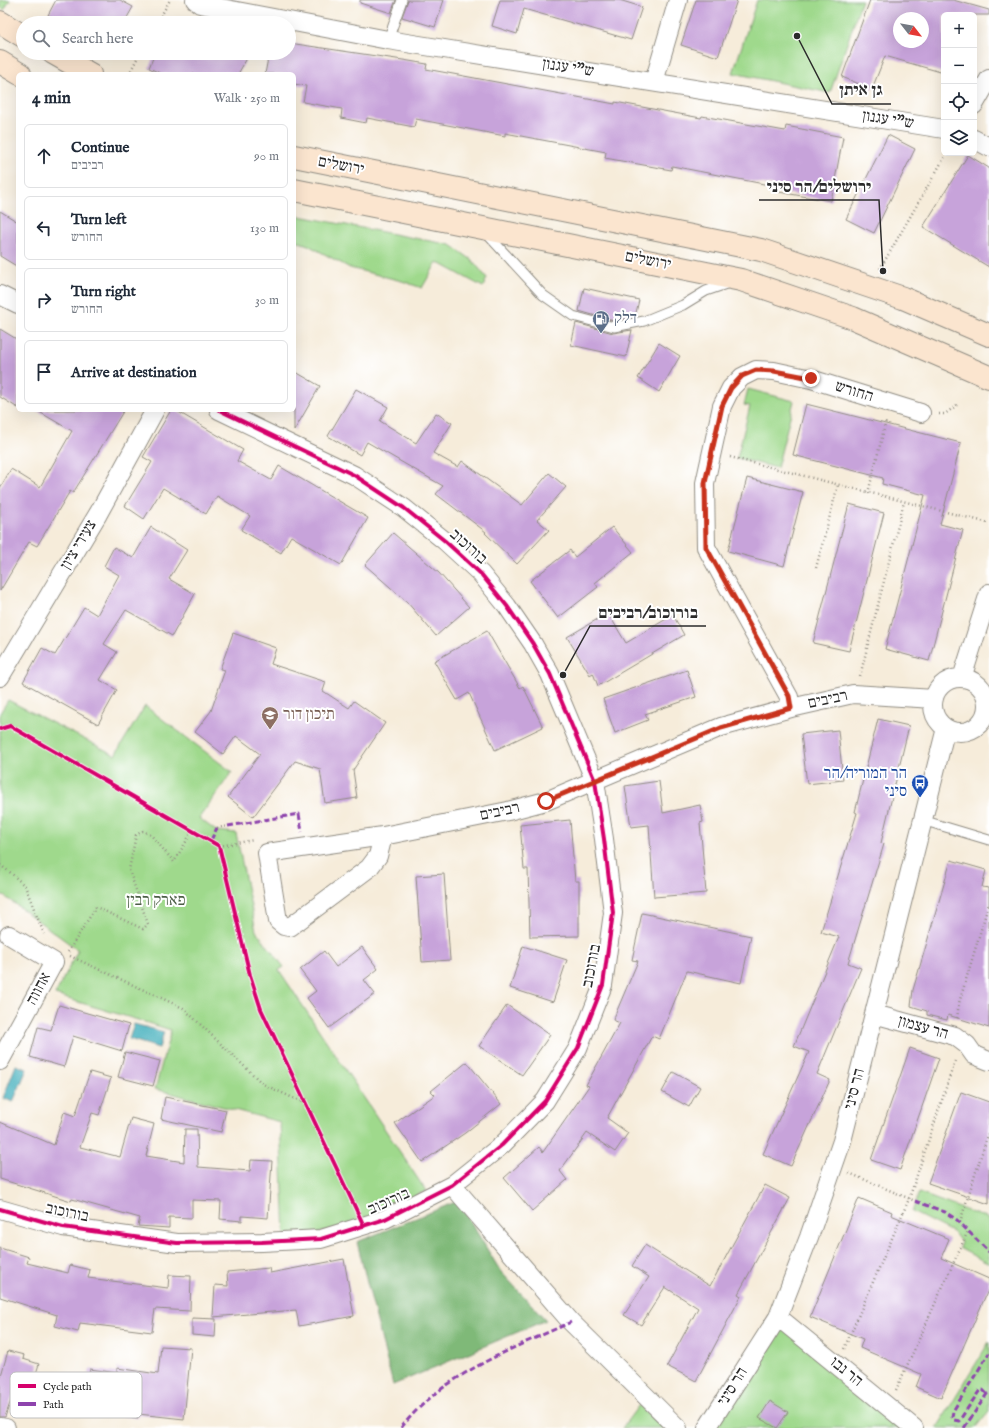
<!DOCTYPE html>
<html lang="en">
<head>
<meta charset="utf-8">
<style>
  :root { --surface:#fff; --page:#f6f6f7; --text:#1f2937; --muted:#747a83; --line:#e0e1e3 }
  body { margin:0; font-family:"IM FELL English","Frank Ruhl Libre",serif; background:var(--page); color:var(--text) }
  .controls { position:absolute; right:12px; top:12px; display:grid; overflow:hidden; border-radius:6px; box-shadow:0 4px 16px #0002 }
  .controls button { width:36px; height:36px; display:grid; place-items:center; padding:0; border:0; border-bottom:1px solid var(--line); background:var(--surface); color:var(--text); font:20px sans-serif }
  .compass { position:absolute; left:893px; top:12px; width:36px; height:36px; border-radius:50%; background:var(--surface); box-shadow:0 4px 16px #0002; rotate:121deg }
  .stop { position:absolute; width:12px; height:12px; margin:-9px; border:3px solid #c8321e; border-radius:50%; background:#fff }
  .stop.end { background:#c8321e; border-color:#fff; box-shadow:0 1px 4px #0008 }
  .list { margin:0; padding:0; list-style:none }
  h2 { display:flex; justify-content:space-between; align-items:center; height:52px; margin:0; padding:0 16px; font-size:17px }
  h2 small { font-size:13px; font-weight:400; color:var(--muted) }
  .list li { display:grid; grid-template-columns:26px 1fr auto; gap:12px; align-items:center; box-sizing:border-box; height:64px; margin:0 8px 8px; padding:0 8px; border:1px solid var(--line); border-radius:6px }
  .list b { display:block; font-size:15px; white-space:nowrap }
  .list p { margin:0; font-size:13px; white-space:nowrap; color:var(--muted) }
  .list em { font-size:13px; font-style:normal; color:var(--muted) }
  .icon { flex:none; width:22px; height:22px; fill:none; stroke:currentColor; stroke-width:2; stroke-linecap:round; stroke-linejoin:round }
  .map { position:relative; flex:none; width:989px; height:1428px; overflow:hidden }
  .search { position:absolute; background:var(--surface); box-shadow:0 4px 16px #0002; left:16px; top:16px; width:280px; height:44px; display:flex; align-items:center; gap:10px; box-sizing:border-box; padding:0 14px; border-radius:22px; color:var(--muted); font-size:15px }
  .panel { position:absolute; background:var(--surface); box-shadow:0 4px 16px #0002; left:16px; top:72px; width:280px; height:340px; border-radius:6px }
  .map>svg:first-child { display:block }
</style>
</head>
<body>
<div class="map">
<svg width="989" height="1428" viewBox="0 0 989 1428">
  <rect width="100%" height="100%" fill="#fff"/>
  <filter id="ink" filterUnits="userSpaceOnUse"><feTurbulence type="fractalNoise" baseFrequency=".025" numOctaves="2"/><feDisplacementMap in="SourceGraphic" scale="8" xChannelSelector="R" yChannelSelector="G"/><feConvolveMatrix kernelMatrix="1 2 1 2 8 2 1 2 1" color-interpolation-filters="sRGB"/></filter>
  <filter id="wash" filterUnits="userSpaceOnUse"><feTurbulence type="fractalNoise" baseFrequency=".012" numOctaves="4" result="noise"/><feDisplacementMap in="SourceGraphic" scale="16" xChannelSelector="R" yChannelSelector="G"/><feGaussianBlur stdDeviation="0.9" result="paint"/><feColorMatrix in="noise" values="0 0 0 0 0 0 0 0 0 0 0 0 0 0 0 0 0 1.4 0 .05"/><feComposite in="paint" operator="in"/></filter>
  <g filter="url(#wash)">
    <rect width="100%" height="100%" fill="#f6ecda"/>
    <path fill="#9fd98c" stroke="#65825c" d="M0,0h10l-6,10 -4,-3z
      M757,0h105l-32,93 -97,-20z
      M294,215l157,30 21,15 15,18 -4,9 -46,-25 -15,26 -20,-7 -52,-13 -42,-23 -14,-5z
      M748,389l46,12 -17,67 -40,-10 13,-52 -6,-1z
      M8,700l107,55 30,-49 87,66 -33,46 17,13 20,2 20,98 28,36 -5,3 147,221 -53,26 -53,16 -35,2 -5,-113 -125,-33 16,-59 -116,-35 23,-45 -78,-57v-180z
      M919,1193l70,26v45l-30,-16 2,-6 -7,-9 -42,-21z
      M778,1317l137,111h-208z
      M989,1342v69l-14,17h-38z
      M639,1405l26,23h-43z"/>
    <path fill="#7fb978" stroke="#557252" d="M458,1201l43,71 45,48 -153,65 -36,-143z"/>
    <path fill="#3faebb" stroke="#356c73" d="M134,1024l30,8 -5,16 -30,-9z
      M16,1065l11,4 -14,33 -10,-4z"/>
    <g id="blocks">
      <path fill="#c7a3da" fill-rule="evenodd" d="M56,0h64l13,7 -9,16h-59l-17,-8z
        M360,0h36l-5,13 -31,-10z
        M408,0h36l-9,27 -33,-10z
        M500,0h119l23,7 -11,33 -107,-31 -7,25 -25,-8z
        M696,0h41l-19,57 -37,-12z
        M870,0h83l36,10v5h-45v58l-59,-17 -13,33 -30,-12zM899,18h24v24h-24z
        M289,43l114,17 24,4 -1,5 189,35v-2l86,16 1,-2 83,15 1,-5 57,11 -12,64 -58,-10 1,-5 -102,-20 -1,4 -66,-12 1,-6 -101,-19v3l-89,-17 -2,8 -47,-9 -1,5 -25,-5 1,-9 -39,-7 3,-16 -12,-2v-10h-29l4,-21h20z
        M155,53h95l-12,21h-76l-13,-6z
        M888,135l27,14 -41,84 -28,-14z
        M968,155l21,13v99l-66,-40z
        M0,211l18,11v45l-18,-11z
        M584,288l55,12 -4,17 -21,4 -35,-10z
        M576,323l37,10 19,-3 -6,27 -55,-12z
        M0,329l18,11v68l-18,-11z
        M659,343l21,13 -21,36 -21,-14z
        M294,371l26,15 -26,45z
        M356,389l32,18 -8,14 36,22 20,-30 16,10 -19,30 25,14 4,-6 60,44 27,-32 17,14 -29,33 12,10 -32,34 -32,-31 1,-1 -50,-38 7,-8 -76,-44 -7,13 -32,-19z
        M806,404l155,39 -21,81 23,6 -34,131 -44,-12 40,-154 -43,-11 1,-6 -90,-23z
        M36,410h88l-51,83 -3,-2 -33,55 -8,-4 -29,49v-103l11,-19 29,18 32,-56z
        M171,410h4l68,40 -6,11 34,19 8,-14 89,52 -27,47 -50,-29 -10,17 -40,-23 9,-14 -33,-20 -11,18 -43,-26 -19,31 -19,-13 27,-44 -9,-5z
        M747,478l56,14 -19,74 -56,-15z
        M849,504l35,9 -35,138 -36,-8z
        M151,527l36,23 -18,29 26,15 -23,42 -46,-26 -22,34 13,8 -17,28 17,10 -19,34 -75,-42 19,-34 13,7 29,-48 13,8 22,-40 -15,-9 10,-19 19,11z
        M612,527l21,25 -38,31 3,4 -40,31 -28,-37 40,-31 5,7z
        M393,533l46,40 30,34 -33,29 -29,-34 -42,-37z
        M608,613l18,30 47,-28 11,20 -86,51 -5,-13 -3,2 -23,-38z
        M487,631l33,57 3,-2 20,41 -48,23 -26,-57 -12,7 -23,-39z
        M233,633l43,15 -5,16 55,18 -3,9 26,17 5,-7 31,22 -32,47 4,28 -32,5 -5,-34 -25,-8 -42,56 -25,-20 32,-43 -24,-18 -13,18 -28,-22 16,-21 14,-41 -5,-1z
        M687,670l9,27 -51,17 3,6 -33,13 -12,-34z
        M878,719l31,7 -28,117 3,1 -36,119 13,5 -44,106 13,6 -39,86 -28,-12 46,-102 -15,-6 45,-109 -18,-5 36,-119 -2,-1z
        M838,730l5,50 -36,4 -6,-50z
        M659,781l4,32 37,-8 3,17 -3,1 6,70 -52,4 -5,-72 -18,2 -6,-41z
        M570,820l5,61h4v55l-49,1 -2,-68h-4l-4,-44z
        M951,860l35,10 -4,17 7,1v140l-41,-13 -1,5 -20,-5v-4l-16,-5 2,-16z
        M444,874l6,86 -28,2 -6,-86z
        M642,913l109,23 -10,47 -54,-12 -28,68 -7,-3 -45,82 21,15 -13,19 -28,-19 -27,38 7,9 -35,31 -28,-33 35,-31 4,5 46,-66 -3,-1 34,-62 -7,-3 25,-59 -6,-1z
        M523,946l44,14 -14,42 -43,-14z
        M362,947l16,22 -14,11 11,14 -46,34 -22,-30 9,-7 -16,-21 24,-19 12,16z
        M59,1005l70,20 -7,26 -49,-15 -9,31 -34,-10 8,-30 13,3z
        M507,1005l43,30 -28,40 -43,-29z
        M910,1048l29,10 -39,112 -29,-10z
        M125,1052l35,9 -7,25 -35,-9z
        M467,1062l34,42 -36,29 -43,29 -27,-39 40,-28 -4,-4z
        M90,1072l21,6 -12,37 -7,-2 -12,34 40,10 11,-39 23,6 -8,32 38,6 1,-33h12l1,38 52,4 1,-11 21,1 -4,57 -26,-2v5l-22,-2 1,-18 -29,-1v18l-23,-1v11l-31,-2 2,-8 -68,-19 -1,2 -71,-22v-57l54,23 10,-33 11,4z
        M673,1072l27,15 -11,20 -27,-15z
        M961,1092l28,10v102l-61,-21z
        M165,1097l61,13 -5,22 -60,-13z
        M765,1185l25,13 -52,96 3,2 -45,85 -29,-15 31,-58 -33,-21 -24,38 -17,-10 25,-38 -17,-11 13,-21 65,41z
        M859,1198l33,14 -1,3 58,24 -8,19 48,21v9l-48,110 -25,-11 5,-13 -61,-26 3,-9 -53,-22z
        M0,1248l29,9 -2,6 41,10 2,-8 20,5 -2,8 80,10 1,-13 22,1 -1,35 -35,-2 -3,23 -72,-9 -2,9 -23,-6 2,-11 -57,-18z
        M344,1259l10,57 -55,10 -3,-16 -83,7 2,-32 13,1 -1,-14 42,-4 1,5z
        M192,1318l24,1 -1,18 -23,-2z
        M161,1346l30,2 -7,71 -46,-5v4l-55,-7 7,-42 27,4v-5l41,6z
        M8,1351l16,4 -1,4 16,5 -11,36 -15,-5 -8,22h-5v-38z
        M770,1401l18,11 -11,16 -18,-10z"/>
    </g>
  </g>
  <g filter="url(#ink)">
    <use href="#blocks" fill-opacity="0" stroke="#908c82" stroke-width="1"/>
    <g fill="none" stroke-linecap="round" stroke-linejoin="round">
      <g stroke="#908c82" stroke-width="11">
        <path id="lane" d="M388,40l14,-40
          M486,233l57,62 30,21 41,11 30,-6 39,-16 23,-14 23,-8
          M922,820l67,20"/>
      </g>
      <g stroke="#908c82" stroke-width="20">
        <path id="street" d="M195,0l5,4 188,36 556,89
          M654,82l24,-82
          M974,105l15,-26
          M974,139l15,8
          M0,295l18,9
          M0,677l98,-163 57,-104
          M933 705a27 27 0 1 1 54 0a27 27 0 1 1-54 0Z
          M962,678l27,-85
          M791,708l-2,-11 -83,-150 -1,-64 17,-77 9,-18 11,-11 14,-7 18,1 37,8 110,34
          M383,836l-116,17 11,68 6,5 6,1 79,-59 9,-12 5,-20 125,-25 38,-10 175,-74 70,-19 62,-14 81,5
          M874,1014l81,22 12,9 7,10 15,6
          M0,1061l54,-99 -45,-27
          M452,1185l119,137 107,106
          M0,1209l63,18 114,16 85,-1 59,-3 64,-20 67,-34 50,-40 43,-44 33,-53 25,-63 10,-72 -9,-74 -9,-58 -45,-107 -17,-30 -26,-38 -26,-32 -36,-33 -41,-33 -50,-33 -135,-65
          M778,1317l136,111
          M0,1427l6,1
          M707,1428l71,-111 31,-80 33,-96 104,-413"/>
      </g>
      <g stroke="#908c82" stroke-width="24">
        <path id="secondary" d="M0,22l23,14
          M53,53l37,21
          M0,62l20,12
          M294,156l467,94 142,48 86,37
          M294,190l447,90 112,38 136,59"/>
      </g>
      <path stroke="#908c82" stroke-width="2.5" stroke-dasharray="1 3" stroke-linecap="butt" d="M157,23l13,-23
        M129,74l11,-21
        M880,269l67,-116
        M939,414h6l12,-9
        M730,457l259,66
        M868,493l18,-72
        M816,568l22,-83
        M860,676l44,-174
        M217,828l11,-2
        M219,846l35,-6
        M0,865l11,8 14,13 19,48
        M68,952l28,-45 47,22 5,-5 -19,-54 7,-35 7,-4 8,4 23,27 19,-32
        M70,956l113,52 80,76 43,20
        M957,1018l2,-15 30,-100
        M849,1173l66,28
        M960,1222l29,-91
        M844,1349l65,-150 46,-138
        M896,1390l72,-159"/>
      <use href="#lane" stroke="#fff" stroke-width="9"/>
      <use href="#street" stroke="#fff" stroke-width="18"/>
      <use href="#secondary" stroke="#fbe5cf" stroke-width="22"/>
      <path stroke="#8e44ad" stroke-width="3" stroke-dasharray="6 3" stroke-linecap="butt" d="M228,826l71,-12 3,18
        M211,840l6,-12
        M915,1201l30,11 12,8 32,32
        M987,1394l-4,-4h-3l-21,31 -5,-1 -2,-3 1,-6 36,-58
        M401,1428c42,-54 109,-78 170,-106
        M964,1428l25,-37"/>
      <g stroke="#fff" stroke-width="6">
        <path id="cycleway" d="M0,729l10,-3 209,120 31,129 11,34 103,217
          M0,1209l63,18 114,16 85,-1 59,-3 64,-20 67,-34 50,-40 43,-44 33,-53 25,-63 10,-72 -9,-74 -9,-58 -45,-107 -17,-30 -26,-38 -26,-32 -36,-33 -41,-33 -50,-33 -135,-65"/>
      </g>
      <use href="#cycleway" stroke="#d6006c" stroke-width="4"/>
    </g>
  </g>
  <g fill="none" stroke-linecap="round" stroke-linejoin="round" filter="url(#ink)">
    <path stroke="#c8321e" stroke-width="5" d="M546,801l175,-73 70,-20 -2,-12 -83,-149 -1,-64 17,-77 9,-18 11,-12 14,-6 18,1 37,7"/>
  </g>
  <defs>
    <g id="fuel-pin" transform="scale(0.9)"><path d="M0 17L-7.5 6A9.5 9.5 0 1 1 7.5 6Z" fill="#5c6f8a" stroke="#fff"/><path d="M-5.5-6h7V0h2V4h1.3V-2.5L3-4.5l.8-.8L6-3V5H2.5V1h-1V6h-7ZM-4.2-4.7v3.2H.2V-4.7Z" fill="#fff"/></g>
    <g id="school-pin" transform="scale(0.9)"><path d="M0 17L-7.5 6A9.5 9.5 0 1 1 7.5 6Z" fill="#8d6e63" stroke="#fff"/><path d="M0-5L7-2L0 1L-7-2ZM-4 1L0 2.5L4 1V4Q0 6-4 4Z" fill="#fff"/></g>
    <g id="bus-pin" transform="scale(0.9)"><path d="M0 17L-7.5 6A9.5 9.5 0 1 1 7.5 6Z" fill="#1a4fb4" stroke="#fff"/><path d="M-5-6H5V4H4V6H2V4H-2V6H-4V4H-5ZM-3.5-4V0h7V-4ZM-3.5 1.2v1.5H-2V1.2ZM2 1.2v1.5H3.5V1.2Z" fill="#fff"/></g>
  </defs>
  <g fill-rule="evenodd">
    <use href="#fuel-pin" x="601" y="319"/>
    <use href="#school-pin" x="270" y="715"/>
    <use href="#bus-pin" x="920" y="783"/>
  </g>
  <g text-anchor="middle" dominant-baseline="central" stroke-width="4" stroke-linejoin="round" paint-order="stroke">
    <g font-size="16" fill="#2b2b2b" stroke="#fff">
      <text transform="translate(568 68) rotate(9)">ש"י עגנון</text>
      <text transform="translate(888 120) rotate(9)">ש"י עגנון</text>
      <text transform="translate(341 166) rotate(11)">ירושלים</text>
      <text transform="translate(648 261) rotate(11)">ירושלים</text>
      <text transform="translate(854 392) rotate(17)">החורש</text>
      <text transform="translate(79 545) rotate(-59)">צעירי ציון</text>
      <text transform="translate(468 547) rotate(42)">בורוכוב</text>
      <text transform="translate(828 700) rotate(-12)">רביבים</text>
      <text transform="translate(500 812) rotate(-12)">רביבים</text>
      <text transform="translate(592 966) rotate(-79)">בורוכוב</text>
      <text transform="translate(39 989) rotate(-62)">אחווה</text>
      <text transform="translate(923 1028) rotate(16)">הר עצמון</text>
      <text transform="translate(855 1089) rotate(-76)">הר סיני</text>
      <text transform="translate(389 1202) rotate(-24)">בורוכוב</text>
      <text transform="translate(67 1213) rotate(12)">בורוכוב</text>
      <text transform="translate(846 1372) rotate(39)">הר נבו</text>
      <text transform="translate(733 1387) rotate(-58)">הר סיני</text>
    </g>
    <g font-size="16" fill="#4e5e75" stroke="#fff" text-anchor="start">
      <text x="614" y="319">דלק</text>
    </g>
    <g font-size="16" fill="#785e54" stroke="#fff" text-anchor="start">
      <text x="283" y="715">תיכון דור</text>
    </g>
    <g font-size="16" fill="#164399" stroke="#fff" text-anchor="end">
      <text x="907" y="774">הר המוריה/הר<tspan x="907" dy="18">סיני</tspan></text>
    </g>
    <g font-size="16" fill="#4e5f48" stroke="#fff">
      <text x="156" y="901">פארק רבין</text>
    </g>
  </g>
  <rect x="10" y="1372" width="132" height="46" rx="6" fill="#fff" stroke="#bfbfbf" stroke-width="1"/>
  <rect x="18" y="1384" width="18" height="4" fill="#d6006c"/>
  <rect x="18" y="1402" width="18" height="4" fill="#8e44ad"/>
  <g font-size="11" fill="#2b2b2b">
    <text x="43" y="1390">Cycle path</text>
    <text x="43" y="1408">Path</text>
  </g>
  <path fill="none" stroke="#2b2b2b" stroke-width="1.5" d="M797 36L832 104H891M883 271L879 200H759M563 675L590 626H706"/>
  <g fill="#2b2b2b" stroke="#fff" stroke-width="1.5">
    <circle cx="797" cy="36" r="4"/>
    <circle cx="883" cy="271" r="4"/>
    <circle cx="563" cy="675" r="4"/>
  </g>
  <g font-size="17" text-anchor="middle" font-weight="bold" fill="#2b2b2b" stroke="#fff" stroke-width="4" stroke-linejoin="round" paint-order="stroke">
    <text x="861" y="95">גן איתן</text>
    <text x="819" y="192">ירושלים/הר סיני</text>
    <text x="648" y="618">בורוכוב/רביבים</text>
  </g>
</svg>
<div class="controls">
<button>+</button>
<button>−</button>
<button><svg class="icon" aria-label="locate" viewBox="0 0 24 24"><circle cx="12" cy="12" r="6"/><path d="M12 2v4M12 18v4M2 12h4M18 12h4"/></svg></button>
<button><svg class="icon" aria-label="layers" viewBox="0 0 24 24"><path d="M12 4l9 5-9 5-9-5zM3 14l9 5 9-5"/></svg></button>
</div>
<svg class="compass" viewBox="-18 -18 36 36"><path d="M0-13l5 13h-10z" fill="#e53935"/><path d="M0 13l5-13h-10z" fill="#747a83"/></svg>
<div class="stop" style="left:546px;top:801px"></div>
<div class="stop end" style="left:811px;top:378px"></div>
<div class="search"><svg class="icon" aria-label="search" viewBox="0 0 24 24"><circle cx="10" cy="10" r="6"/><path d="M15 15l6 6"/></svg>Search here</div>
<section class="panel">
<h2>4 min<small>Walk · 250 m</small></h2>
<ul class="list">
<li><svg class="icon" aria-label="ahead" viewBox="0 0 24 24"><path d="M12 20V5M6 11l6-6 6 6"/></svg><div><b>Continue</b><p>רביבים</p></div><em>90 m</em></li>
<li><svg class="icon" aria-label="left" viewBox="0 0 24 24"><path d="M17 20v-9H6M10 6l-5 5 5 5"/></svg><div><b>Turn left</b><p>החורש</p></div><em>130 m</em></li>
<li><svg class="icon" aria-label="right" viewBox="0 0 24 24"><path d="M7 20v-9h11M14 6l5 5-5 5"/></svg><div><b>Turn right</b><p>החורש</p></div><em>30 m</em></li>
<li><svg class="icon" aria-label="arrive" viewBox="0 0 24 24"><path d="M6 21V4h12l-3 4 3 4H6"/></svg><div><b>Arrive at destination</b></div></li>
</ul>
</section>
</div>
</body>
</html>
